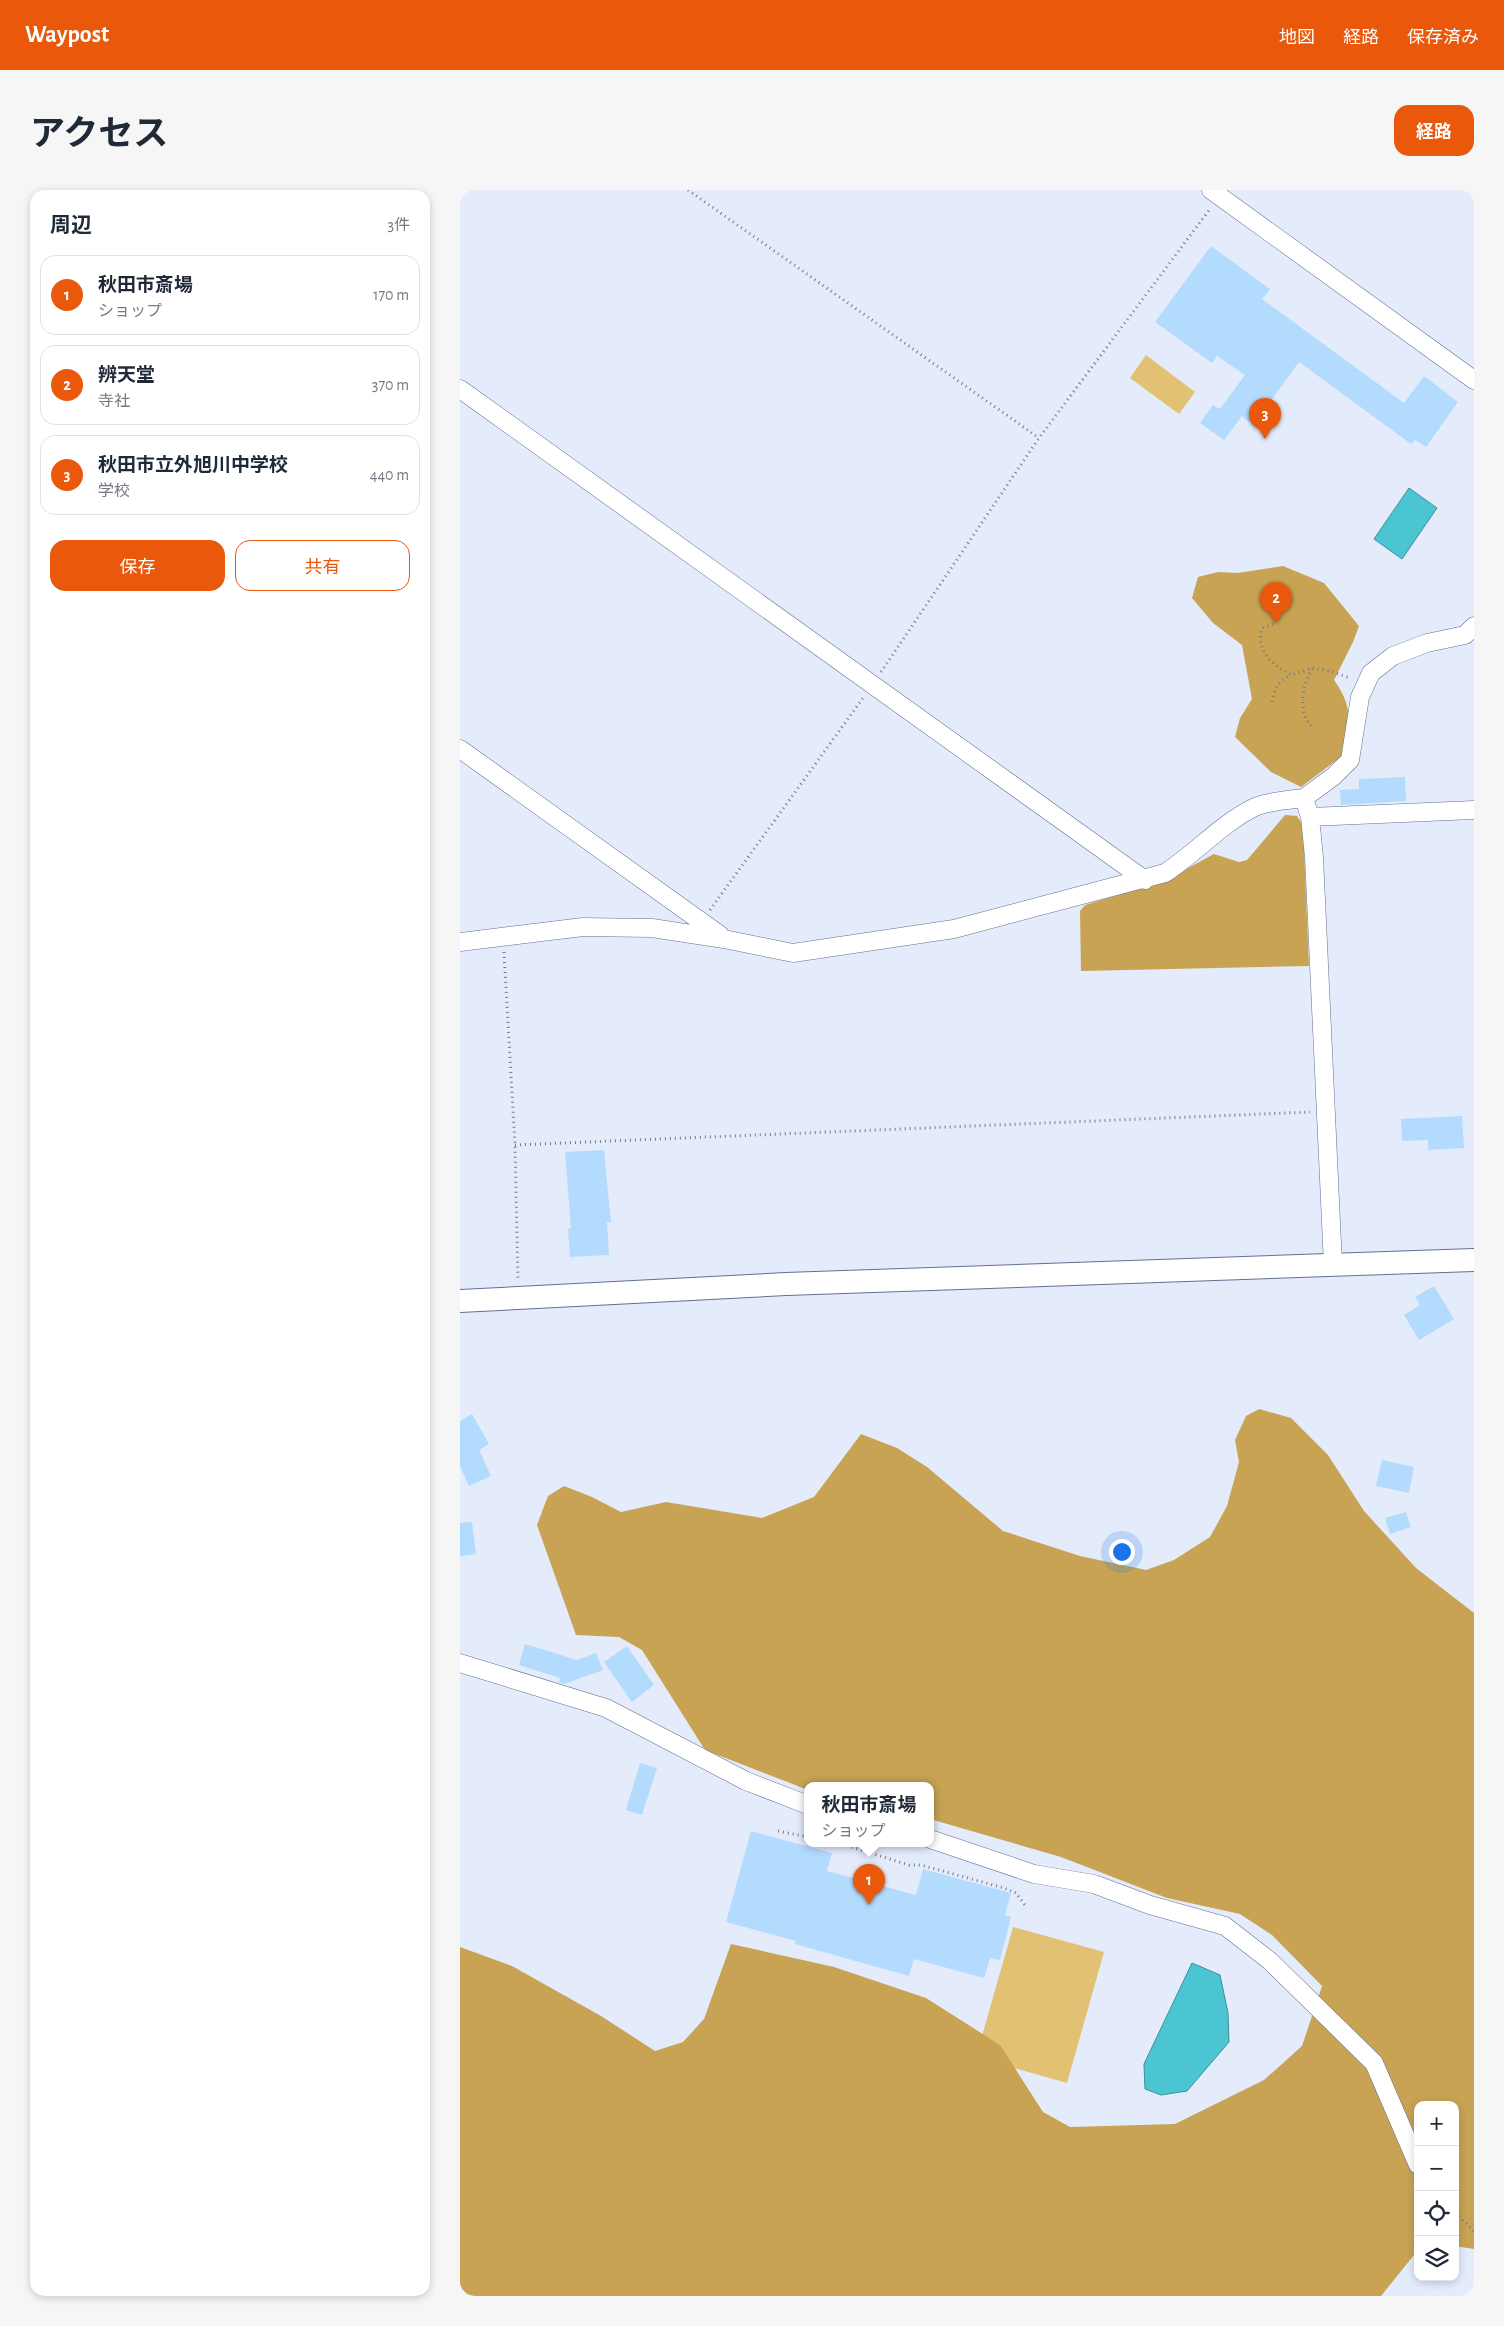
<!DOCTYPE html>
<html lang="ja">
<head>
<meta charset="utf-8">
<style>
  :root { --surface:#fff; --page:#f6f6f7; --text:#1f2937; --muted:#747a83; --line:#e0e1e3; --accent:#ea580c }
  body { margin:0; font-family:"Alegreya Sans","Noto Sans JP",sans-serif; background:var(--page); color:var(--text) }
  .controls { position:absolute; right:15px; bottom:15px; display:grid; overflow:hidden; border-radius:10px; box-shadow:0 2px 8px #0003 }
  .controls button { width:45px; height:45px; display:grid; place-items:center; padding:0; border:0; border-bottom:1px solid var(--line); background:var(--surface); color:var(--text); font:25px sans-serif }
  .you { position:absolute; left:661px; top:1361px; width:18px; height:18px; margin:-12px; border:4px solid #fff; border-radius:50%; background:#1a73e8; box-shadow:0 0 0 8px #1a73e833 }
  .badge { display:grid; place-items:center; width:32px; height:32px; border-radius:50%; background:var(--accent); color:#fff; font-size:16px; font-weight:700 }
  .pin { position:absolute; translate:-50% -41px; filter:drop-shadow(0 1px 2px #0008) }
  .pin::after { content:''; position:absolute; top:26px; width:18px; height:15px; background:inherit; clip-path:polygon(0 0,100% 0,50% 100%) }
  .popup { position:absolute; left:344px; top:1592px; width:130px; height:65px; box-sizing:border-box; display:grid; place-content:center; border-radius:10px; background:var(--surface); filter:drop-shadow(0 1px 4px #0005); font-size:16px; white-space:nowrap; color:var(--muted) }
  .popup b { font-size:19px; color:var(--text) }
  .popup::after { content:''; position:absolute; left:50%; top:100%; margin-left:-10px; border:10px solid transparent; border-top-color:var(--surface) }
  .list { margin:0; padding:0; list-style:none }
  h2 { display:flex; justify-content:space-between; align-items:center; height:65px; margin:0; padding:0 20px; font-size:21px }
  h2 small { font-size:16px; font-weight:400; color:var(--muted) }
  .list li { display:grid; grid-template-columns:32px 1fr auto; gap:15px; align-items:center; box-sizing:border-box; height:80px; margin:0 10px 10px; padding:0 10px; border:1px solid var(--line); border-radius:15px }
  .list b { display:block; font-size:19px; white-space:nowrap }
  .list p { margin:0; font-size:16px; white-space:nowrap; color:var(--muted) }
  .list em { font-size:16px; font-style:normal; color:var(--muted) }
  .actions { display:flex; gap:10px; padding:15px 20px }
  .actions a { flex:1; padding:11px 0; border:1px solid var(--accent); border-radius:15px; text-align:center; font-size:18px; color:var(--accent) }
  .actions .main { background:var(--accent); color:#fff }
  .icon { flex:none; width:28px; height:28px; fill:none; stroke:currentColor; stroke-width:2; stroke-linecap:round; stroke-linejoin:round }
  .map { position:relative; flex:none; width:1014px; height:2106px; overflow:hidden; border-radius:15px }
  header { display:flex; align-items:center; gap:30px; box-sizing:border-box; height:70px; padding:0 25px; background:var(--accent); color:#fff }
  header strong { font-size:24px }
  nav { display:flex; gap:28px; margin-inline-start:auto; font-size:18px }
  .intro { display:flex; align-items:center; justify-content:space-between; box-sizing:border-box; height:120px; padding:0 30px }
  h1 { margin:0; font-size:35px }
  .button { padding:12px 22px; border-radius:15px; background:var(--accent); color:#fff; font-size:18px; font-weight:700 }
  main { display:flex; gap:30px; padding:0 30px }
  aside { flex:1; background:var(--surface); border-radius:15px; box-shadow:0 2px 8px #0003 }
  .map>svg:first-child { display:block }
</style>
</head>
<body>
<header>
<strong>Waypost</strong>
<nav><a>地図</a><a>経路</a><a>保存済み</a></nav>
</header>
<div class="intro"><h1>アクセス</h1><a class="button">経路</a></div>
<main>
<aside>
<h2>周辺<small>3件</small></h2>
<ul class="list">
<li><span class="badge">1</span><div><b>秋田市斎場</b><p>ショップ</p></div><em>170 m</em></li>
<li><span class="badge">2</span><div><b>辨天堂</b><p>寺社</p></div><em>370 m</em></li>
<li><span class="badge">3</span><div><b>秋田市立外旭川中学校</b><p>学校</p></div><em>440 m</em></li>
</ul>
<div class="actions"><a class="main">保存</a><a>共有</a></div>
</aside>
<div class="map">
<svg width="1014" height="2106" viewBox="0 0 1014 2106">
  <rect width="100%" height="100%" fill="#e4ebfb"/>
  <path fill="#e3c174" d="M686,165l49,37 -16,22 -49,-36z
    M553,1737l91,25 -37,131 -91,-26z"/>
  <path fill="#c7a353" d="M823,376l41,17 35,43 -6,16 -19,38c21,30 15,43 8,76l-41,31 -30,-15 -36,-35 5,-19 12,-19 -10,-54 -29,-22 -21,-25 6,-21 20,-5 20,1z
    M825,625l12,1 6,9 6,141 -228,5 -1,-60 5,-6 81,-25 48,-26 25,8 8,-2z
    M799,1219l32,9 37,37 36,56 52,57 58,45v636l-19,-3v-141h-37v145l-37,46h-921v-349l52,19 89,50 54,35 28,-9 21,-23 27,-75 103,23 92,31 74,47 43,67 27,15 105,-3 89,-44 38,-34 20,-60 -50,-51 -32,-21 -73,-16 -106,-41 -131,-38v-33h-122v4l-103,-40 -63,-100 -23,-13 -43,-2 -39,-110 11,-29 16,-10 28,11 29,15 45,-10 96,16 52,-21 47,-63 36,14 30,19 76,64 77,25 66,14 28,-10 36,-23 17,-31 12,-44 -4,-22 11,-24z"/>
  <path fill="#4cc5d2" stroke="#39909d" d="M949,298l28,20 -35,51 -28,-20z
    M732,1773l28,12 8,38 1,29 -42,49 -26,4 -16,-6 -1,-25z"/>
  <path fill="#b3dbfe" d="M751,56l59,43 -8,10 142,104 20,-27 34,26 -32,45 -11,-7 -4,4 -112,-82 -46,63 -11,-9 -18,24 -24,-17 13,-18 7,4 25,-34 -28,-19 -5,7 -57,-41z
    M945,587l1,24 -65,4 -1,-15 19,-1v-10z
    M1002,926l2,32 -36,2v-10l-26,1 -1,-22z
    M144,960l7,72h-4l2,33 -39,2 -2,-28 3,-1 -6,-76z
    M974,1096l20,33 -35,21 -15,-25 16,-10 -5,-8z
    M12,1224l17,30 -10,6 12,26 -22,10 -9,-20v-45z
    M922,1270l32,7 -5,26 -33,-7z
    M946,1322l5,15 -21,7 -5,-16z
    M12,1332l4,32 -16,2v-33z
    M65,1454l52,16 19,-7 7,17 -39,14 -5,-2 1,-4 -41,-13z
    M167,1456l27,39 -22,17 -28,-40z
    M180,1573l17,5 -15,47 -16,-5z
    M291,1641l81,22 -5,18 89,24 7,-26 88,24 -6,22 6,2 -11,43 -10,-2 -6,20 -70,-19 -5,17 -114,-32 1,-3 -70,-19z"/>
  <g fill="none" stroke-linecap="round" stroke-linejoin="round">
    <g stroke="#617092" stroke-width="19">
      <path id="minor" d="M751,0l263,190
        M0,199l685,491
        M0,559l260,186
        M850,627l164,-7
        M0,752l123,-15 69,1 72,11 69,14 161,-24 211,-56c31,-20 57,-50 90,-66 15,-6 33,-7 49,-9
        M873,1075l-19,-408 -4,-40 -6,-19 30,-22 16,-16 10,-63 11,-24 22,-17 34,-13 38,-8 9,-9
        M0,1473l146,45 140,73 62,24
        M470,1649l104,35 60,10 56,21 75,21 45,35 104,102 44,102"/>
    </g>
    <g stroke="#617092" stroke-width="24">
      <path id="tertiary" d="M0,1111l326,-17 688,-24"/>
    </g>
    <path stroke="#737a88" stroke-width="3" stroke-dasharray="1 4" stroke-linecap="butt" d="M228,0l351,248
      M813,434l-11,4c-7,24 11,37 30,47l20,-7 18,3 20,7
      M421,482l158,-234 171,-229
      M812,512c3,-14 5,-21 19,-27
      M851,536c-13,-15 -9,-41 1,-57
      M250,720l153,-212
      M44,762l11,193 3,135
      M55,955l795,-33
      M318,1641l30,6
      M382,1654l67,21h12l83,23 12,5 9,12
      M995,2023l19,18"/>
    <use href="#minor" stroke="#fff" stroke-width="18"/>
    <use href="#tertiary" stroke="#fff" stroke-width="22"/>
  </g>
</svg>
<div class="controls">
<button>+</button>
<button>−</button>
<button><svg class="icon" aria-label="locate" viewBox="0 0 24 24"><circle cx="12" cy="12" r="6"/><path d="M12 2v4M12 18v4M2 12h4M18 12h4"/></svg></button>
<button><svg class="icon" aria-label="layers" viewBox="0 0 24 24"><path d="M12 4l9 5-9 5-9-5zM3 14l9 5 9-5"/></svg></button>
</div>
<div class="you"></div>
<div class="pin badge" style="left:409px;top:1715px">1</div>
<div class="popup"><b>秋田市斎場</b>ショップ</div>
<div class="pin badge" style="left:816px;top:433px">2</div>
<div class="pin badge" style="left:805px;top:249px">3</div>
</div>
</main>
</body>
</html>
